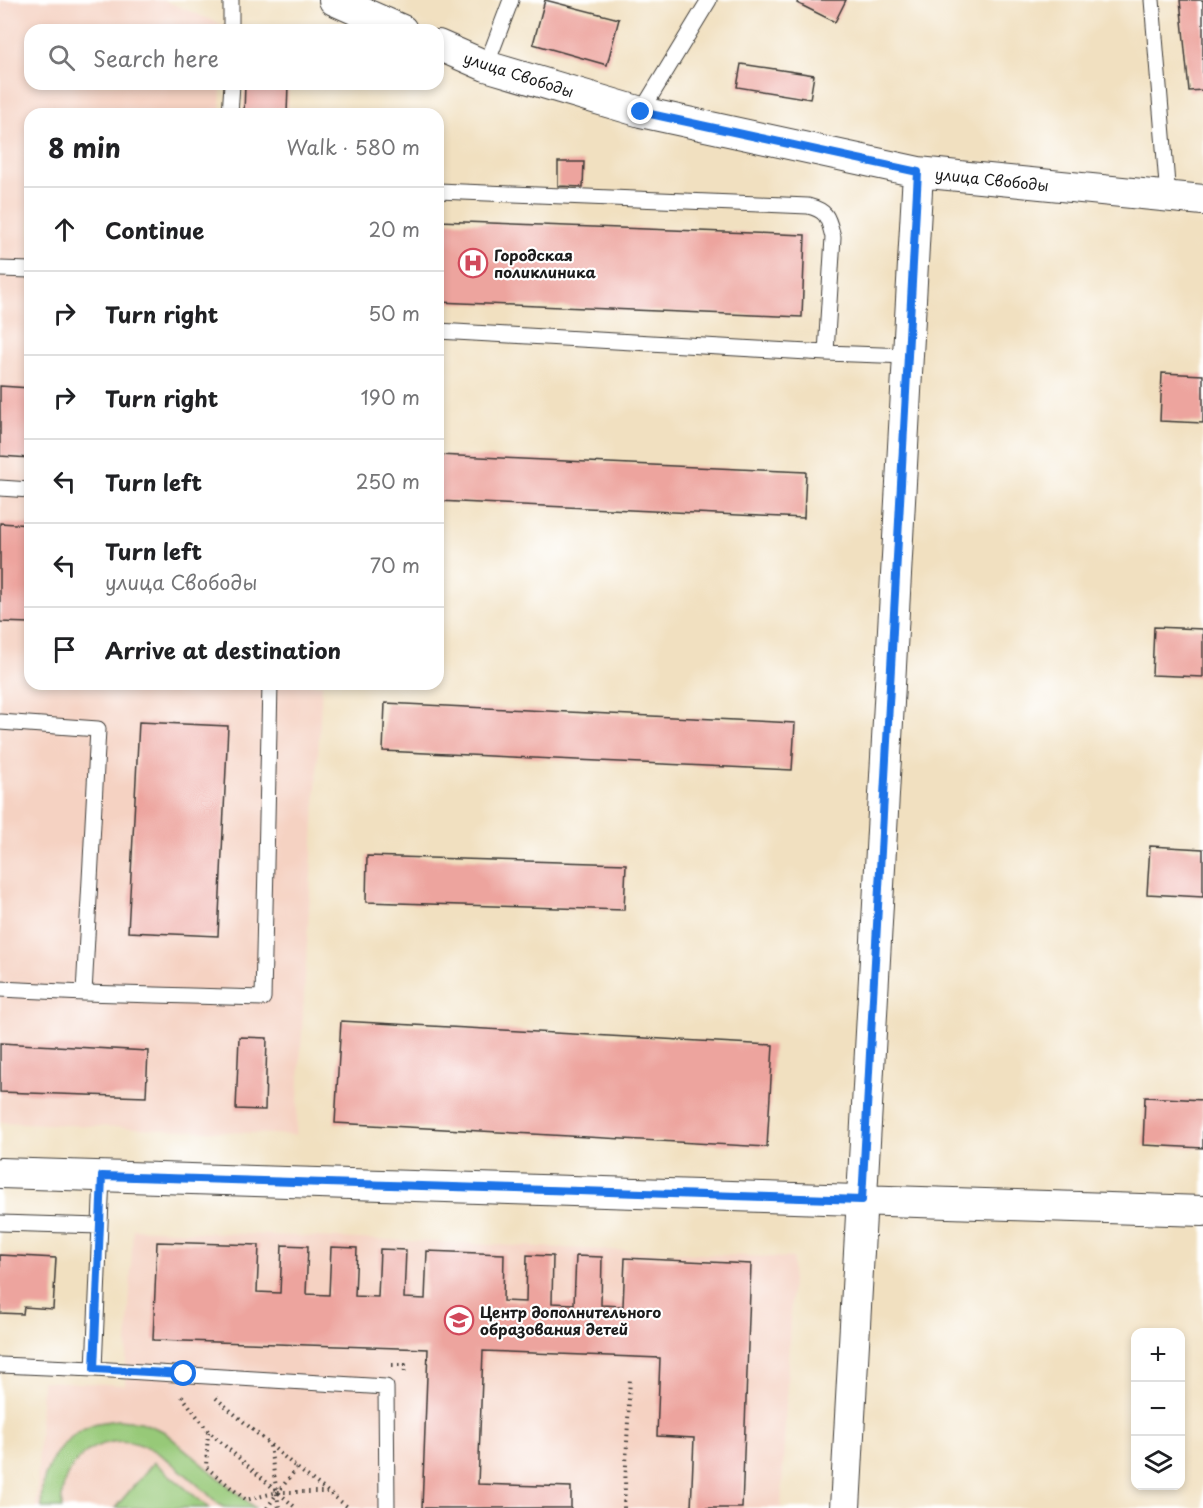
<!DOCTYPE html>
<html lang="en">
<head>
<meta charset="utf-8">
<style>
  :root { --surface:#fff; --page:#f2f2f2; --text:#202124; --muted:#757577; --line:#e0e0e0 }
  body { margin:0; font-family:"Playpen Sans",sans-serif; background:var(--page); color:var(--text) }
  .controls { position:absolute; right:18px; bottom:18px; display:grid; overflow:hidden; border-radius:12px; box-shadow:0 3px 9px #0003 }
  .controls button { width:54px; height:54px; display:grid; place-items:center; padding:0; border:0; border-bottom:2px solid var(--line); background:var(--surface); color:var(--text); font:30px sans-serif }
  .stop { position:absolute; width:18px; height:18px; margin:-14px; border:4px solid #1a73e8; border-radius:50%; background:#fff }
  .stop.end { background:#1a73e8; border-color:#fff; box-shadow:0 2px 6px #0008 }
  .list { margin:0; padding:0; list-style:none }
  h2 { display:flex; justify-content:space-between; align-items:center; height:78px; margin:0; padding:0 24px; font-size:26px }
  h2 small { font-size:20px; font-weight:400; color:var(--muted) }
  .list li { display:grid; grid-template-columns:39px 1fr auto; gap:18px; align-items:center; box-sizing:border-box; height:84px; padding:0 24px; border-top:2px solid var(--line) }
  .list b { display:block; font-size:22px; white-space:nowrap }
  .list p { margin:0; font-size:20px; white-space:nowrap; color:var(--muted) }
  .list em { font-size:20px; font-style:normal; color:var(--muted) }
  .icon { flex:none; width:33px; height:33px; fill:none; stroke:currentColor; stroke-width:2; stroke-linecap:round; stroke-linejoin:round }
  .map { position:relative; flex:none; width:1203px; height:1508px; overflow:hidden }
  .search { position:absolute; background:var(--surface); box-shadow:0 3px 9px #0003; left:24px; top:24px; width:420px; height:66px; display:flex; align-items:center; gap:15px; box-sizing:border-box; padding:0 21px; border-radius:18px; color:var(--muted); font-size:22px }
  .panel { position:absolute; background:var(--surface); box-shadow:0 3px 9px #0003; left:24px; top:108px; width:420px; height:582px; border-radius:18px }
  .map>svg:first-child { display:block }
</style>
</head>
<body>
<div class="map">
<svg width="1203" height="1508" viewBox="0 0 1203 1508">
  <rect width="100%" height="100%" fill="#fff"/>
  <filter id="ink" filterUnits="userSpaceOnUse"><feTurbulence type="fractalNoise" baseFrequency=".0167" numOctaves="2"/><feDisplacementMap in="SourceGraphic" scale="12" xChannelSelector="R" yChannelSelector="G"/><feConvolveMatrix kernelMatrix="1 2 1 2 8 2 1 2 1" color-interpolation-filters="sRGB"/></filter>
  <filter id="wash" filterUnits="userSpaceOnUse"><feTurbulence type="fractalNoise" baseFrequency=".008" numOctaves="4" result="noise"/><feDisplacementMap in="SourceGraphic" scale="24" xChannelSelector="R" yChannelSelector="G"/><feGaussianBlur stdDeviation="1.35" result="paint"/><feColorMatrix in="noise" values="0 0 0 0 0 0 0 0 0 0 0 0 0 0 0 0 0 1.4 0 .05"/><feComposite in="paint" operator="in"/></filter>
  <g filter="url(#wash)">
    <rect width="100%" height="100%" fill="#f1e0c0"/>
    <path fill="#f5d2c2" d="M0,0h163l60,25v5h-193v54h191l-1,30h-190v570h292l-26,451 -296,-13z
      M133,1229l660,29 -12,250h-745l6,-127 83,4z"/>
    <path fill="#97c978" stroke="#5a724a" stroke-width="1.5" d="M118,1420l23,2 22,9 92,77c-7,0 -26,0 -32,-1 -6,-3 -12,-10 -17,-15 -26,-21 -57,-57 -94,-50 -11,2 -21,5 -29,13 -16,14 -23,32 -21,53h-20c-4,-35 18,-72 52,-84 7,-2 16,-3 24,-4z
      M154,1462l55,46h-94z"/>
    <g id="blocks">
      <path fill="#eda49e" d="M545,0l74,19 -12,46 -74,-21z
        M798,0h48l-11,22 -38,-19z
        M1180,0h23v90l-14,1z
        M741,64l73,11 -4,24 -73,-12z
        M245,84h43l-1,30h-43z
        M558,162h26l-1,25 -25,-1z
        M438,221l367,14 -3,82 -364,-15z
        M1162,373l41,2v48l-43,-2z
        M0,386l30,2v70l-30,-2z
        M438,455l368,17 -2,46 -366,-17z
        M0,523l30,2v98l-30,-1z
        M1154,627l49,2v48l-51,-2z
        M385,703l410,20 -3,47 -409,-19z
        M139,722l89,4 -10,210 -90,-4z
        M1150,846l53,3v48l-56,-3z
        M367,856l259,8 -2,46 -258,-8z
        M341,1021l432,24 -6,102 -432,-24z
        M239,1037l28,1 -2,72 -29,-1z
        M0,1043l148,8 -2,46 -146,-5z
        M1145,1097l58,3v48l-60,-3z
        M157,1242l102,3 -2,47 23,1 2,-48 26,1 -2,48 23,1 2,-48 26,1 -2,48 23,1 2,-48 26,1 -2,48 21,1 2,-48 77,3 -1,47 23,1 1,-47 26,1 -1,47 22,1 2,-48 26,1 -1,48 22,1 2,-48 126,6 -9,244h-51l3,-70 -37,-2 3,-78 -177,-7 -5,133 93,3v21h-149l6,-159 -275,-9z
        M0,1255l56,3 -3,51 -29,-2 -1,7 -23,-1z"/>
    </g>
  </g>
  <g filter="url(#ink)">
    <use href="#blocks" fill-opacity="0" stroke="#3c3935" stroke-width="1.5"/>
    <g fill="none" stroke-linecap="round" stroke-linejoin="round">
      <g stroke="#3c3935" stroke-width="17">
        <path id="lane" d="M231,0v30
          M1152,0l16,197
          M486,66l25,-66
          M641,112l68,-112
          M230,114l2,-30
          M438,191l370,15c20,5 20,12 25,31l-7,116 -388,-22
          M0,269l30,1
          M826,353l82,3
          M0,488l30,2
          M0,722l98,7 -14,264 -84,-4
          M84,993l179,5 7,-314
          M0,1223l100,3
          M0,1365l94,4 8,-193
          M94,1369l292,18 1,121"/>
      </g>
      <g stroke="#3c3935" stroke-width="32">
        <path id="street" d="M334,0l68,30
          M438,45l48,21 155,46 277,60 285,28
          M0,1173l1203,38
          M845,1508l73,-1336"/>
      </g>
      <path stroke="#3c3935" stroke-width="4" stroke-dasharray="1.5 4.5" stroke-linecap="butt" d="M392,1365h13l-1,10
        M182,1396l26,35 88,77
        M216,1398l81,70 52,40
        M208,1432l-2,35 40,33 32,-8h49
        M270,1446l9,62
        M267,1508l11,-16 19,-24
        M624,1508l6,-131"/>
      <use href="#lane" stroke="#fff" stroke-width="15"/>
      <use href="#street" stroke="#fff" stroke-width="30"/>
    </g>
  </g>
  <g fill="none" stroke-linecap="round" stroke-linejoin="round" filter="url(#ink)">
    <path stroke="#1a73e8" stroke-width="8" d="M184,1374l-90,-5 8,-193 760,24 56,-1028 -277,-60"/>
  </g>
  <defs>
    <g id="hospital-ring" transform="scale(1.5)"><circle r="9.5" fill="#fff" stroke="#d1495b" stroke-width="1.5"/><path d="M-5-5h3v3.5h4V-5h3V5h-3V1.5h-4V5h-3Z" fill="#d1495b"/></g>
    <g id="school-ring" transform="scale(1.5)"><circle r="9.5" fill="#fff" stroke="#d1495b" stroke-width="1.5"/><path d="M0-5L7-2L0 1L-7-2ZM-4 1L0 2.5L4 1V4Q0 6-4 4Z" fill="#d1495b"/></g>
  </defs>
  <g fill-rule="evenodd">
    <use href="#hospital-ring" x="473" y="263"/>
    <use href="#school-ring" x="459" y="1320"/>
  </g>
  <g text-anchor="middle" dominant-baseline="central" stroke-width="4.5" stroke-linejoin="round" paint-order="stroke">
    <g font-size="15" fill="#1c1c1c" stroke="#fff">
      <text transform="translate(519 74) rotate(18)">улица Свободы</text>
      <text transform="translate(992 179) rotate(6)">улица Свободы</text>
    </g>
    <g font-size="15" font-weight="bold" fill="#1c1c1c" stroke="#fff" text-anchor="start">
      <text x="494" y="254">Городская<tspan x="494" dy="17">поликлиника</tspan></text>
      <text x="480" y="1311">Центр дополнительного<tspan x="480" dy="17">образования детей</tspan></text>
    </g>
  </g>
</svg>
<div class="controls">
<button>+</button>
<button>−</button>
<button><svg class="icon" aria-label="layers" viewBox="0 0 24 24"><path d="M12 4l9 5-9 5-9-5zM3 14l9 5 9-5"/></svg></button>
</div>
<div class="stop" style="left:184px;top:1374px"></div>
<div class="stop end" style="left:641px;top:112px"></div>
<div class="search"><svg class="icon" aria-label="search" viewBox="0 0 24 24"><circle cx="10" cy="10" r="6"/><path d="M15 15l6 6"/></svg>Search here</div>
<section class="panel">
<h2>8 min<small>Walk · 580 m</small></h2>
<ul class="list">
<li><svg class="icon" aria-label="ahead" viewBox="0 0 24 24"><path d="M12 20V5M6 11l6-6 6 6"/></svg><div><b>Continue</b></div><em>20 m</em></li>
<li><svg class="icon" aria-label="right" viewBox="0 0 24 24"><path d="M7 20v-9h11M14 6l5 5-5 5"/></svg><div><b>Turn right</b></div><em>50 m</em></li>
<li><svg class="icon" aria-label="right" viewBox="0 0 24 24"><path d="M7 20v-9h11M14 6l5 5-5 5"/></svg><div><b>Turn right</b></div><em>190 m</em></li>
<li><svg class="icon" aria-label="left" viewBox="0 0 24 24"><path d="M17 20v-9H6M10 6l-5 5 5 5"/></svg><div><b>Turn left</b></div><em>250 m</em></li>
<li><svg class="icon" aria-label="left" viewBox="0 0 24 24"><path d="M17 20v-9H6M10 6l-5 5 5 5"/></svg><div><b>Turn left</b><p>улица Свободы</p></div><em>70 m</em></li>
<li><svg class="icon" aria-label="arrive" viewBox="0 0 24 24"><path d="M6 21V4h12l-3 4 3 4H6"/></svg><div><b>Arrive at destination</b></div></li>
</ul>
</section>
</div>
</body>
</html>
